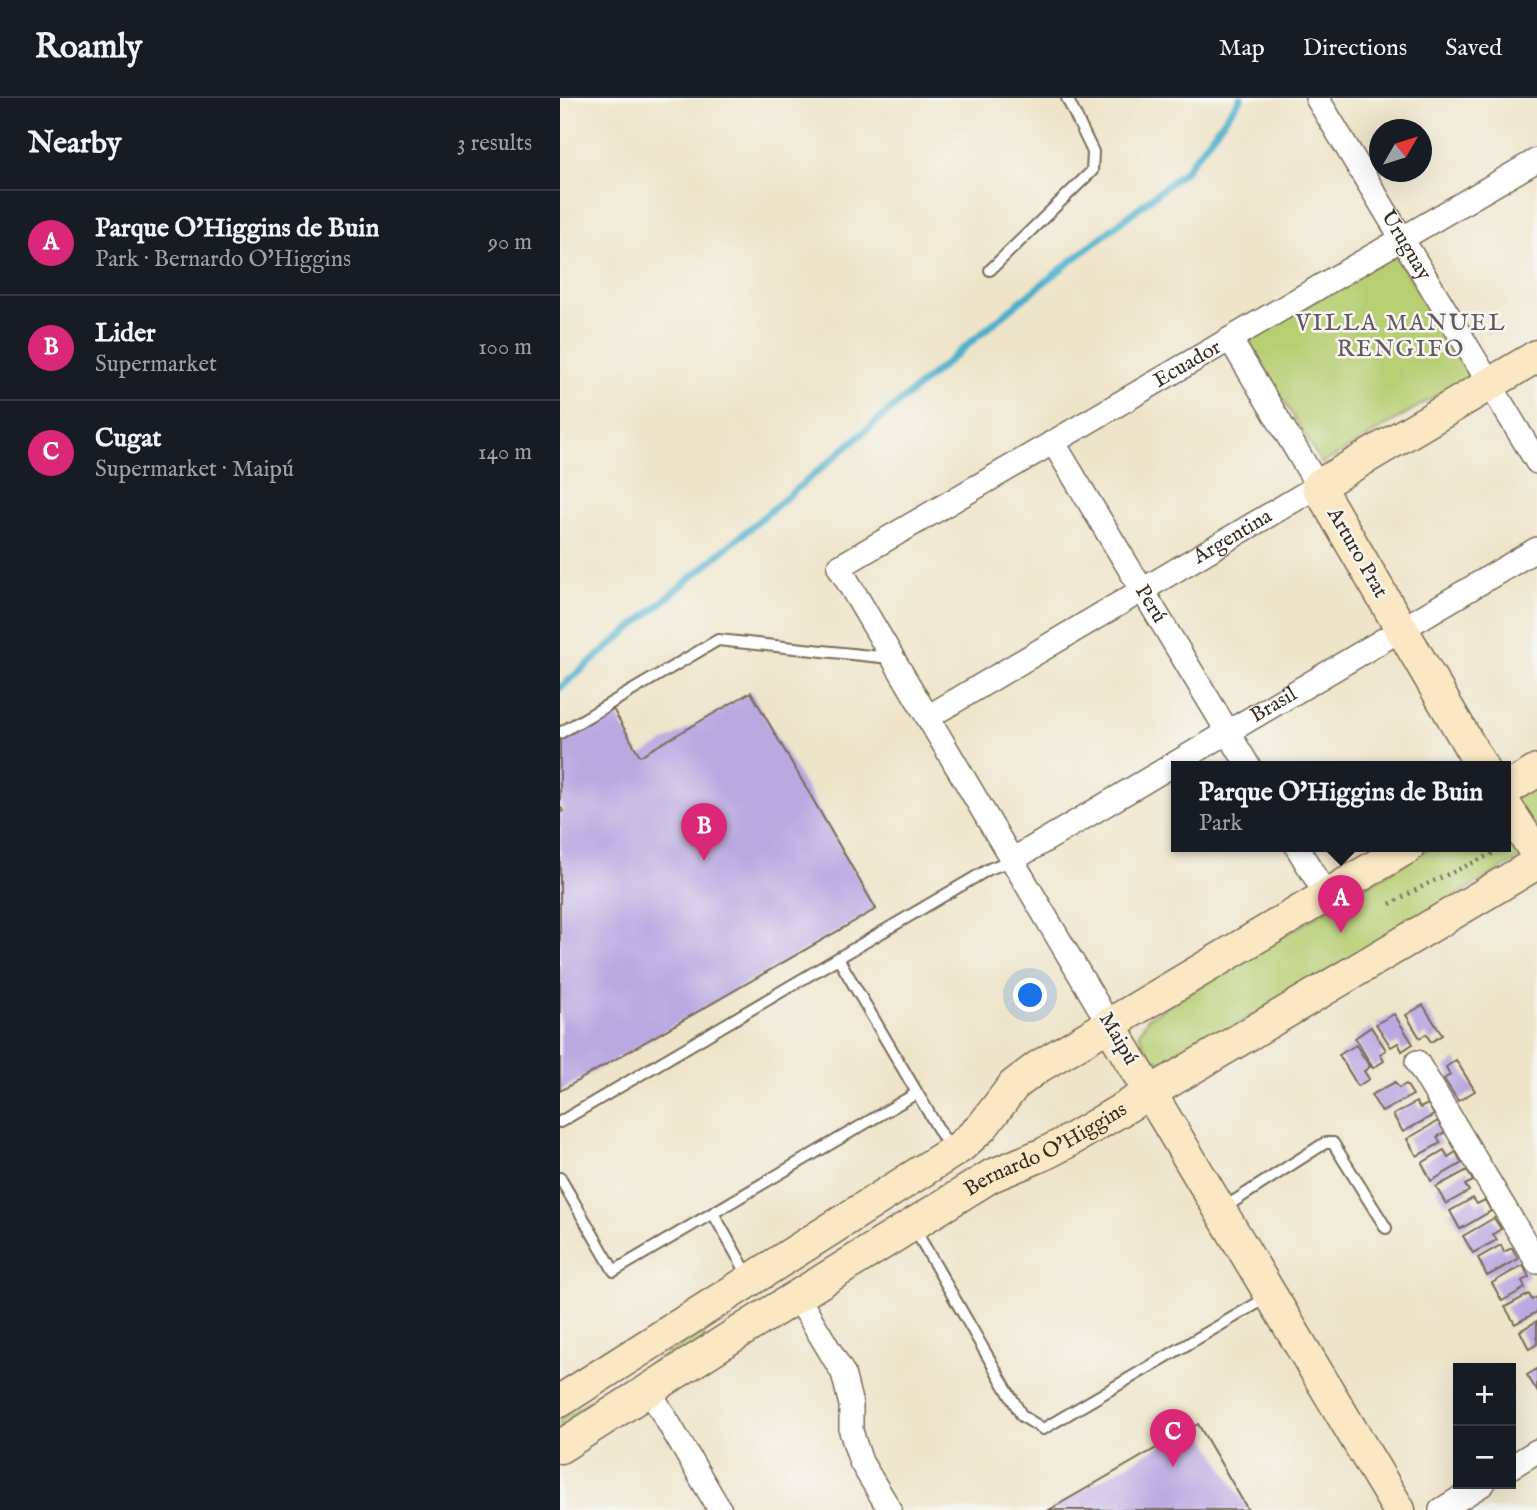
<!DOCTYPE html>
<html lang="en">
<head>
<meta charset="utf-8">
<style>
  :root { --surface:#171b24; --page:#242831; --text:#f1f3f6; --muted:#9ea1a6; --line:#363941; --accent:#db2777 }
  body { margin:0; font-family:"IM FELL English",serif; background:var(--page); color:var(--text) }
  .controls { position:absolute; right:21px; bottom:21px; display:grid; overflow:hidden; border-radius:0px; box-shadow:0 7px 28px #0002 }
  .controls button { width:63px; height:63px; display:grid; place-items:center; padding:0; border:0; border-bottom:2px solid var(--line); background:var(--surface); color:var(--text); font:35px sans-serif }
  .compass { position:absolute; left:809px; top:21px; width:63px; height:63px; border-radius:50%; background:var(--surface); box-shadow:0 7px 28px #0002; rotate:51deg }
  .you { position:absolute; left:471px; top:898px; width:24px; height:24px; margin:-18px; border:5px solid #fff; border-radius:50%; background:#1a73e8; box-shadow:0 0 0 10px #1a73e833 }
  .badge { display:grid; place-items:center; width:46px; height:46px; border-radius:50%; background:var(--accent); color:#fff; font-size:23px; font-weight:700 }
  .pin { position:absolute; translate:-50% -58px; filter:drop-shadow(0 2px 4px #0008) }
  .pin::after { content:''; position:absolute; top:37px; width:24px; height:21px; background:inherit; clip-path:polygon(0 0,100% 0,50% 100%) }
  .popup { position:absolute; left:611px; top:663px; width:340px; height:91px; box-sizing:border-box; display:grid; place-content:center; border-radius:0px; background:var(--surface); filter:drop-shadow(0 2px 5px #0005); font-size:23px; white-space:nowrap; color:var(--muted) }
  .popup b { font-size:26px; color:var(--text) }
  .popup::after { content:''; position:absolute; left:50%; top:100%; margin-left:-14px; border:14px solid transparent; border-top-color:var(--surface) }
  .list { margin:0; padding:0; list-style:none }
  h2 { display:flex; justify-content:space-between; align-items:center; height:91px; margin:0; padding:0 28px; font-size:30px }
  h2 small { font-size:23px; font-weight:400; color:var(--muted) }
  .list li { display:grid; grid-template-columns:46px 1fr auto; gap:21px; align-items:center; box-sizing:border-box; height:105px; padding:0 28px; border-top:2px solid var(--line) }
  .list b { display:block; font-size:26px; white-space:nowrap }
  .list p { margin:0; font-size:23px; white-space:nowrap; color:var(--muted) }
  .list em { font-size:23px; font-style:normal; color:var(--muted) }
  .map { position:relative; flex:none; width:977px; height:1412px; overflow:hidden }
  header { display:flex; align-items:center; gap:42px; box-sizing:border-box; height:98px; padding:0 35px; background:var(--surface); border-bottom:2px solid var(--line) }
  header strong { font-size:33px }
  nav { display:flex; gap:38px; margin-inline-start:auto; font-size:24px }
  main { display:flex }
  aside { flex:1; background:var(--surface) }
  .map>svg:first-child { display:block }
</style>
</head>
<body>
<header>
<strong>Roamly</strong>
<nav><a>Map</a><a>Directions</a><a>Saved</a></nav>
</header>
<main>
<aside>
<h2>Nearby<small>3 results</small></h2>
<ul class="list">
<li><span class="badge">A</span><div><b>Parque O'Higgins de Buin</b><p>Park · Bernardo O'Higgins</p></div><em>90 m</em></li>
<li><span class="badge">B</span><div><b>Lider</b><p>Supermarket</p></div><em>100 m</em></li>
<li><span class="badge">C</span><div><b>Cugat</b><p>Supermarket · Maipú</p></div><em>140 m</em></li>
</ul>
</aside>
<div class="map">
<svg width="977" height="1412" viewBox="0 0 977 1412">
  <rect width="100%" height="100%" fill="#f6f6f2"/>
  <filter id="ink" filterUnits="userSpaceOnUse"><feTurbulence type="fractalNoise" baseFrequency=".0143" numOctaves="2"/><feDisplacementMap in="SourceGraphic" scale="14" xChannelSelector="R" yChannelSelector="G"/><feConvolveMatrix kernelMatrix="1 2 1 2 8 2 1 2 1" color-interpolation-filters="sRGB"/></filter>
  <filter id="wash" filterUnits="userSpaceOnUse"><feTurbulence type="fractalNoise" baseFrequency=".00686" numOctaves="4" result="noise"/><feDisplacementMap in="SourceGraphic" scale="28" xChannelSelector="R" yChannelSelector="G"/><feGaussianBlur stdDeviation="1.57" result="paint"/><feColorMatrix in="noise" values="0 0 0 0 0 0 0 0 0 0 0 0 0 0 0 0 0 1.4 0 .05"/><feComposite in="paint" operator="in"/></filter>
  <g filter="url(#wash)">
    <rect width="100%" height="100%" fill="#eee4c9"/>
    <path fill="#b7ce72" stroke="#797c48" stroke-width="2" d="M835,155l74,123 -147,88 -74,-123z
      M977,685v65l-364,215 -23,-4 -11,-26 9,-15 283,-171h74l1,-45z
      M142,1234l4,9 -146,89v-11z"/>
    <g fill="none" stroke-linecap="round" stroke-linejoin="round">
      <path stroke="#4bafca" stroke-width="7" d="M0,590l448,-377 176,-139 57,-74"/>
    </g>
    <g id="blocks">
      <path fill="#baa9e1" d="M191,594l125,217 -316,182v-278l3,-2 -3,-5v-66l53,-31 27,47z
        M863,907l19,30 -11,7 -5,-8 -6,4 -14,-23z
        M834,916l19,30 -11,7 -4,-8 -7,4 -15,-23z
        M811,929l15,23 -6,4 4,7 -11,7 -18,-30z
        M796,947l14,22 -6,4 5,8 -11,7 -19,-31z
        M896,962l19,31 -17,10 -14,-22 6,-4 -4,-8z
        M835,984l4,6 7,-4 7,11 -31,17 -11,-17z
        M856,1004l4,6 8,-4 6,11 -31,17 -10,-17z
        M878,1023l7,11 -8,5 4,6 -24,13 -10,-17z
        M884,1052l4,7 8,-5 6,11 -31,18 -9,-18z
        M907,1072l6,11 -8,4 4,6 -23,13 -10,-17z
        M913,1100l4,6 8,-4 6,11 -31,18 -10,-18z
        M934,1120l7,11 -8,5 4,6 -24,13 -10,-17z
        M941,1147l3,7 8,-4 6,11 -31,17 -9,-18z
        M963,1167l6,12 -7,4 3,7 -23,13 -10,-18z
        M969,1196l3,6 5,-3v15l-22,12 -10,-17z
        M977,1223v23l-8,5 -9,-18z
        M977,1271v22l-10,-16z
        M638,1326l50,86h-199z"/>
    </g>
  </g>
  <g filter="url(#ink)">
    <use href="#blocks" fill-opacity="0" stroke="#7a6b5a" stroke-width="2"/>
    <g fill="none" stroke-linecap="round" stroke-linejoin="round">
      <g stroke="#7a6b5a" stroke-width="14">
        <path id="lane" d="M430,172l102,-99 1,-19 -26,-54
          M0,635l158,-93 172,18
          M278,860l112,191
          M0,1024l429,-253 23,-9
          M0,1080l54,93 303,-178
          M662,1111l103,-66h8l53,85
          M153,1115l36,64
          M354,1130l108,188 21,13 225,-132"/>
      </g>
      <g stroke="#7a6b5a" stroke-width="26">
        <g id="street">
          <path id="s1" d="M757,0l220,364"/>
          <path id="s2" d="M493,344l196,325"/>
          <path id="s3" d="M368,619l390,-231 -88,-147"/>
          <path d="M737,749l29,48"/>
          <path id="s4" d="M452,762l525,-311"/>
          <path id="s5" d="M549,926l-270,-457 698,-407"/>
          <path d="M857,964l120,200"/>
          <path d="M237,1198l46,77 8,32v26l5,16 5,15 29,48"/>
          <path d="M89,1292l71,120"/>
          <path d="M951,1369l26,-16"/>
          <path d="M881,1412l42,-26"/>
        </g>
      </g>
      <g stroke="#7a6b5a" stroke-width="35">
        <g id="secondary">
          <path d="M922,669l-164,-281 219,-130"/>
          <path d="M945,692l32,-19"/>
          <path d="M945,707l32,49"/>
          <path d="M549,926l290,486"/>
          <path d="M0,1303l400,-254 22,-20 32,-42 24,-18 370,-220"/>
          <path id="s6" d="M0,1349l170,-109 261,-162 53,-22 23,-12 470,-279"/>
        </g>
      </g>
      <path stroke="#7a6b5a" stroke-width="4.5" stroke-dasharray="2 5" stroke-linecap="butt" d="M830,806l37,-20 69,-32 4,-4"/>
      <use href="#lane" stroke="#fff" stroke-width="10"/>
      <use href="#street" stroke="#fff" stroke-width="23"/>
      <use href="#secondary" stroke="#fae7c3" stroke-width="32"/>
    </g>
  </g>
  <g text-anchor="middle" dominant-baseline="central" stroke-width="5" stroke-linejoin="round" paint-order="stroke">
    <g font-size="21" fill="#3b2a1e" stroke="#f6f6f2">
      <text stroke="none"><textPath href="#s1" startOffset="172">Uruguay</textPath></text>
      <text stroke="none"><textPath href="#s5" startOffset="934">Ecuador</textPath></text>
      <text stroke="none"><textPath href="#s3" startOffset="354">Argentina</textPath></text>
      <text transform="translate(797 455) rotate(60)">Arturo Prat</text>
      <text stroke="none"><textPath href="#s2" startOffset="189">Perú</textPath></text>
      <text stroke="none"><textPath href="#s4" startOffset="304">Brasil</textPath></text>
      <text transform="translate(558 941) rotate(60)">Maipú</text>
      <text stroke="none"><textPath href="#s6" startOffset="570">Bernardo O'Higgins</textPath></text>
    </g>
    <g font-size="23" letter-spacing="2" fill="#675662" stroke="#f6f6f2">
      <text x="841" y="225">VILLA MANUEL<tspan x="841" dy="26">RENGIFO</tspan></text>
    </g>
  </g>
</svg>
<div class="controls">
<button>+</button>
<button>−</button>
</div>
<svg class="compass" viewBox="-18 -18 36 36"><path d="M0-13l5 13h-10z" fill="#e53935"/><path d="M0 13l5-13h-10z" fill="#9ea1a6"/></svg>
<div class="you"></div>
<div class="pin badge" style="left:781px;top:835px">A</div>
<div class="popup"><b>Parque O'Higgins de Buin</b>Park</div>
<div class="pin badge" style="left:144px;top:763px">B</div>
<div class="pin badge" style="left:613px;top:1369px">C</div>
</div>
</main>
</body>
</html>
